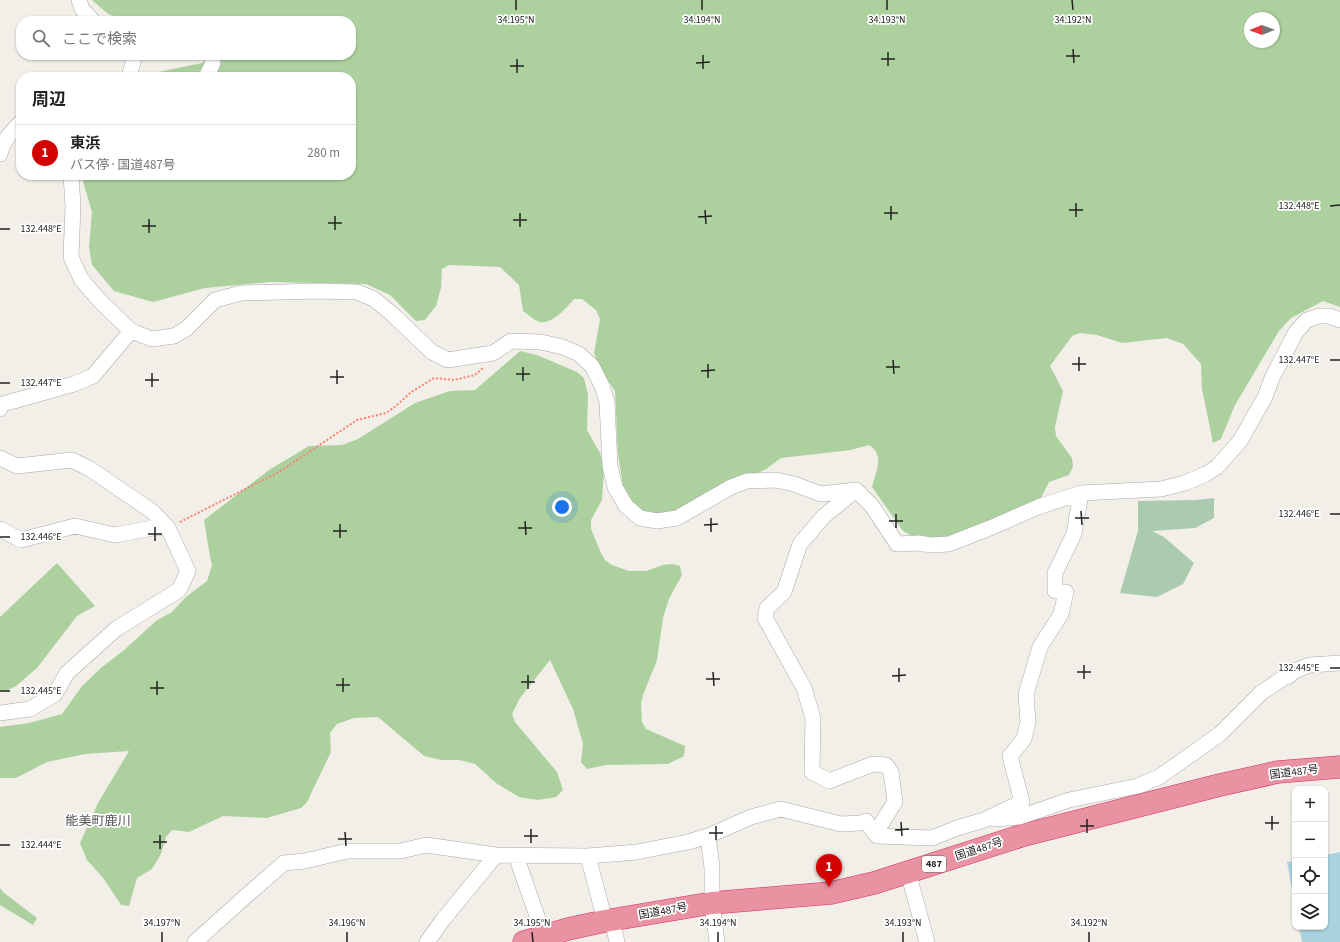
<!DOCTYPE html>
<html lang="ja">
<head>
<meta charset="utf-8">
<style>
  :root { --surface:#fff; --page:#f6f6f6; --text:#222; --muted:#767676; --line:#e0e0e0; --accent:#d40000 }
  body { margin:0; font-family:"Source Sans 3","Noto Sans JP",sans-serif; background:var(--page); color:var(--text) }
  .controls { position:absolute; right:12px; bottom:12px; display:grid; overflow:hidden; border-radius:8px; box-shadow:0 1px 3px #0004 }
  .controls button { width:36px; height:36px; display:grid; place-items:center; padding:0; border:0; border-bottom:1px solid var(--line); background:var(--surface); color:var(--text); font:20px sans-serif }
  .compass { position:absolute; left:1244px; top:12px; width:36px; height:36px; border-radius:50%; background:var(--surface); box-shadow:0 1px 3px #0004; rotate:269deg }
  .you { position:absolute; left:562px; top:507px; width:14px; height:14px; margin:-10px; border:3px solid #fff; border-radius:50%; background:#1a73e8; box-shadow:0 0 0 6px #1a73e833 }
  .badge { display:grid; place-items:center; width:26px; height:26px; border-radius:50%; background:var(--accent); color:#fff; font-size:13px; font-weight:700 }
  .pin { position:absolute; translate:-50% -33px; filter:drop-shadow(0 1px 2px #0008) }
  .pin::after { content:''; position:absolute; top:21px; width:14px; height:12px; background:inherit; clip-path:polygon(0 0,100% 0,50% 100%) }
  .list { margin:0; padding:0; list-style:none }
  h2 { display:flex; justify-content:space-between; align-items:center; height:52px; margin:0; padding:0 16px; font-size:17px }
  h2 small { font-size:13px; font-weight:400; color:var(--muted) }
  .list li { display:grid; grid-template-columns:26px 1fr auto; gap:12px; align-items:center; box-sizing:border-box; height:56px; padding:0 16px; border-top:1px solid var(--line) }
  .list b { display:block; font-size:15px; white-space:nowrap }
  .list p { margin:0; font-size:13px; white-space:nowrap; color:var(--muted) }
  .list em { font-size:13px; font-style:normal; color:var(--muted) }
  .icon { flex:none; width:22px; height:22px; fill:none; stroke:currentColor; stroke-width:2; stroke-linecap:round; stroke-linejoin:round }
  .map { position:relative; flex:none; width:1340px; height:942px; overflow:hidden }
  .search { position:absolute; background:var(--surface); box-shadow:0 1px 3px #0004; left:16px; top:16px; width:340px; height:44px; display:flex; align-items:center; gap:10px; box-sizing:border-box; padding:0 14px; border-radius:16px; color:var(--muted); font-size:15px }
  .panel { position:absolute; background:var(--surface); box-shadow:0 1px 3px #0004; left:16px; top:72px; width:340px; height:108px; border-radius:16px }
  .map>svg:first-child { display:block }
</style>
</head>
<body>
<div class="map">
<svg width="1340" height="942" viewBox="0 0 1340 942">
  <rect width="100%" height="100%" fill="#f2efe9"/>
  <path fill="#add19e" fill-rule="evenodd" d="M92,0h1248v307l-17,-6 -32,17 -12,13 -44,74 -14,34 -8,4 -11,-54 -1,-25 -18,-20 -16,-6 -45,5 -25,-8 -17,-2 -8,3 -22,30 13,25 -8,36 1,9 16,22 1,9 -4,8 -20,7 -8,16 -15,11 -82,32 -26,-2 -15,-8 -31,-44c4,-16 13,-32 -3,-42l-18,5 -70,8 -15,11 -76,37 -26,9 -34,-6 -5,-8 -7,-48 -3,-62 -15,-22 -6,-16 6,-34 -4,-9 -14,-11h-8c-8,9 -21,25 -34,23 -6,-1 -12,-8 -17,-11l-4,-26 -19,-18 -51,-2 -7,4 -1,19 -5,18 -11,14 -9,1 -26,-26 -24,-11 -96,-2 -65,6 -52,14 -39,-11 -22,-26 -3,-18 3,-35 -11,-37h270v-98h-209l2,-2 58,-12 7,-6v-2h142v-34h-225l-18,-7zM1250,18h24v24h-24z
    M520,351l17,4 40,17 7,6 4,17 -1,35 13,23 4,16 -2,31 -11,20v9l10,24 4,7 7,5 17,6h17l17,-6 9,-1 8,2 2,9 -13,24 -6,19 -6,42 -14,35 -2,8 1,19 4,7 39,17 -1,10 -16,8 -62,1 -19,4 -6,-7 2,-18 -10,-35 -23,-49 -30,38 -8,16 3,8 42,50 6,18 -7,7 -18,3 -19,-3 -23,-14 -21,-19 -16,-4h-18l-17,-4 -46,-39 -24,1 -17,6 -7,9 1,19 -24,50 -6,6 -34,10 -44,-2 -34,16 -17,-2 -6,7 -5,17 -9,15 -15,9 -8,28 -8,-1 -17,-26 -17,-19 -7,-17 18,-40 31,-52 -44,3 -38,8 -31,16h-16v-51l29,-4 33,-9 20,-28 20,-19 21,-16 34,-31 15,-8 14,-15 21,-16 5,-16 -2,-8 -6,-37 65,-50 40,-24 33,-1 16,-6 57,-36 35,-12 25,-1z
    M57,563l38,43 -18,10 -40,52 -21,18 -8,4 -8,1v-74z
    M0,888l3,4 34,26 -4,7 -33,-20z"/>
  <path fill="#aacbaf" d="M1214,498v20l-19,10 -43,3 12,6 30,26 -11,21 -26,13 -37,-4 18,-62v-30l58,-1z"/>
  <path fill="#aad3df" d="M1340,852v90h-38l-3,-15h26v-72z
    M1295,861v45l-8,-44z"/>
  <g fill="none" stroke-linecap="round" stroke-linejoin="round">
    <g stroke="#a9a9a9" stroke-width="16">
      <path id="minor" d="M79,0l3,9 11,12
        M129,77l6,-22
        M206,77l7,-14 -2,-8
        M0,154c2,-11 12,-24 21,-32
        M71,175l2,31 -2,51 10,22 18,21 32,31 21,8 22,-3 12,-7 29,-29 26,-7 76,-2 40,1 17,7 17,14 41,39 16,8 45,-7 18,-12 30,1 22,5 16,7 13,12 10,20 5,16 3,64 5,21 11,19 14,12 17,3 20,-3 54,-31 16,-6 29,-1 18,4 27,10 35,-4 16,16 25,38 22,-1 11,2 19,-1 41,-16 48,-21 43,-14 80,-4 24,-6 21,-9 11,-7 23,-26 25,-44 7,-19 24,-46 11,-12 12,-4h10l11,4
        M0,409l3,-5 71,-20 19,-8 38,-45
        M0,458l17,8 55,-6 18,9 63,43 15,16 20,43 -9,19 -63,39 -49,44 -12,21 -25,15 -30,4
        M856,490l-32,26 -24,28 -16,48 -17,16 -2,10 39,70 9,30 -1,54 17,9 44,-17 13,1 5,7 4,30 -17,27 -1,7
        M0,529l21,11 54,-14 40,9 38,-7h15
        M995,819l25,-2 49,-17 69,-14 21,-9 61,-43 41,-41 22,-15 6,-2 5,-5 16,-6 30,-2
        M708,836l4,32v35l5,39
        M516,856l28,80
        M588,856l17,65
        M908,872l19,70
        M612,920l5,22
        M195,942l50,-45 39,-34 21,-2 42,-10h54l25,-6 70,10 92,1 49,-4 51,-10 20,-6 43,-19 30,-8 60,15 19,-1 6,-2 11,15 55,2 25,-10 27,-8 38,-18 -12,-46 14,-17 4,-17 -2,-28 14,-47 21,-33 5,-22 -11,-1v-18l19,-39 7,-41
        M427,942l15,-21 54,-66"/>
    </g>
    <g stroke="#dc2a67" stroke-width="23">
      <path id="highway" d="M524,942l44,-13 37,-8 107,-18 119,-10 43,-10 150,-48 196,-50 58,-13 62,-5"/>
    </g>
    <path stroke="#fa8072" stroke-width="2" stroke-dasharray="2 2" stroke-linecap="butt" d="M180,522l99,-50 78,-52 29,-7 10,-7 14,-13 24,-15 20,2 21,-5 9,-8"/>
    <use href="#minor" stroke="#fff" stroke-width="15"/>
    <use href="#highway" stroke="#e892a2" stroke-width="22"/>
  </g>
  <path fill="none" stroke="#222" stroke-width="1.5" d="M516,0v10M702,0v10M887,0v10M1072,0l1,10M1073,49l1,14M888,52v14M703,55v14M1066,56h14M517,59v14M881,59h14M696,63l14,-1M510,66h14M1076,203v14M891,206v14M1330,206l10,-1M705,210l1,14M1069,210h14M520,213v14M884,213h14M335,216v14M698,217l14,-1M149,219v14M513,220h14M328,223h14M142,226h14M0,229h10M1079,357v14M893,360l1,14M1330,360h10M708,364v14M1072,364h14M523,367v14M886,367h14M337,370v14M701,371l14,-1M152,373v14M516,374h14M330,377h14M145,380h14M0,383h10M1081,511l1,14M896,514v14M1330,514h10M711,518v14M1075,518h14M525,521l1,14M889,521h14M340,524v14M704,525l14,-1M155,527v14M518,528h14M333,531h14M148,534h14M0,537h10M1084,665v14M899,668v14M1330,668h10M713,672l1,14M1077,672h14M528,675v14M892,676l14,-1M343,678v14M706,679h14M157,681v14M521,682h14M336,685h14M150,688h14M0,691h10M1272,816v14M1087,819v14M901,822l1,14M1265,823h14M716,826v14M1080,826h14M531,829v14M895,830l14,-1M345,832l1,14M709,833h14M160,835v14M524,836h14M338,839h14M153,842h14M0,845h10M162,932v10M347,932v10M532,932l1,10M718,932v10M903,932v10M1089,932v10"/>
  <g text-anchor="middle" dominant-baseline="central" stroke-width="3.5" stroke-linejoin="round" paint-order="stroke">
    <rect fill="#fff" stroke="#646464" stroke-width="1" x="922" y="856" width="24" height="16" rx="3"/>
    <g font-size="10" font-weight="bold" fill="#222">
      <text x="934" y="864">487</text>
    </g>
    <g font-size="11" fill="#222" stroke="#fff">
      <text transform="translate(1294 772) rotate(-7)">国道487号</text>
      <text transform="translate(979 849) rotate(-18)">国道487号</text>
      <text transform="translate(663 911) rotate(-10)">国道487号</text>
    </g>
    <g font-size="13" fill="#555" stroke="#fff">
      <text x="98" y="821">能美町鹿川</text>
    </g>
  </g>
  <g font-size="10" text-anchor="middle" fill="#222" stroke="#fff" stroke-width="3.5" stroke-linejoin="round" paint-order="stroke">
    <text x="516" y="23">34.195°N</text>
    <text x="702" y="23">34.194°N</text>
    <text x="887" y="23">34.193°N</text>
    <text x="1073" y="23">34.192°N</text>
    <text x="1299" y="209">132.448°E</text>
    <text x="41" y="232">132.448°E</text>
    <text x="1299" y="363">132.447°E</text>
    <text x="41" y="386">132.447°E</text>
    <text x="1299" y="517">132.446°E</text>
    <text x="41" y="540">132.446°E</text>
    <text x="1299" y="671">132.445°E</text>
    <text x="41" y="694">132.445°E</text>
    <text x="41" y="848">132.444°E</text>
    <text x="162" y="926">34.197°N</text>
    <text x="347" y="926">34.196°N</text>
    <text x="532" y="926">34.195°N</text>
    <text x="718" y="926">34.194°N</text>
    <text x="903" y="926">34.193°N</text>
    <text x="1089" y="926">34.192°N</text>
  </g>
</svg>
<div class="controls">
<button>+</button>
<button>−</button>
<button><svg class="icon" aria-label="locate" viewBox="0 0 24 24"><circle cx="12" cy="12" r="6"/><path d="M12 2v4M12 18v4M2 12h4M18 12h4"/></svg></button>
<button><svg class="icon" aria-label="layers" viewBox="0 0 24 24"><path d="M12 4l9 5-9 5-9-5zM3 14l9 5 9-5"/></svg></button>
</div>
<svg class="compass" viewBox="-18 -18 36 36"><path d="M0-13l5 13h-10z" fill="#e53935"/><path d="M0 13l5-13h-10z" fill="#767676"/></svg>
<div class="you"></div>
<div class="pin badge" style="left:829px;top:887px">1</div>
<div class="search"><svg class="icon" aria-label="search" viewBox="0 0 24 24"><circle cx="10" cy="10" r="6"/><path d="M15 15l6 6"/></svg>ここで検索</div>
<section class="panel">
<h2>周辺<small></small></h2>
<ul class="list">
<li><span class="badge">1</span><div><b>東浜</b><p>バス停 · 国道487号</p></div><em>280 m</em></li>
</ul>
</section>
</div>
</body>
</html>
